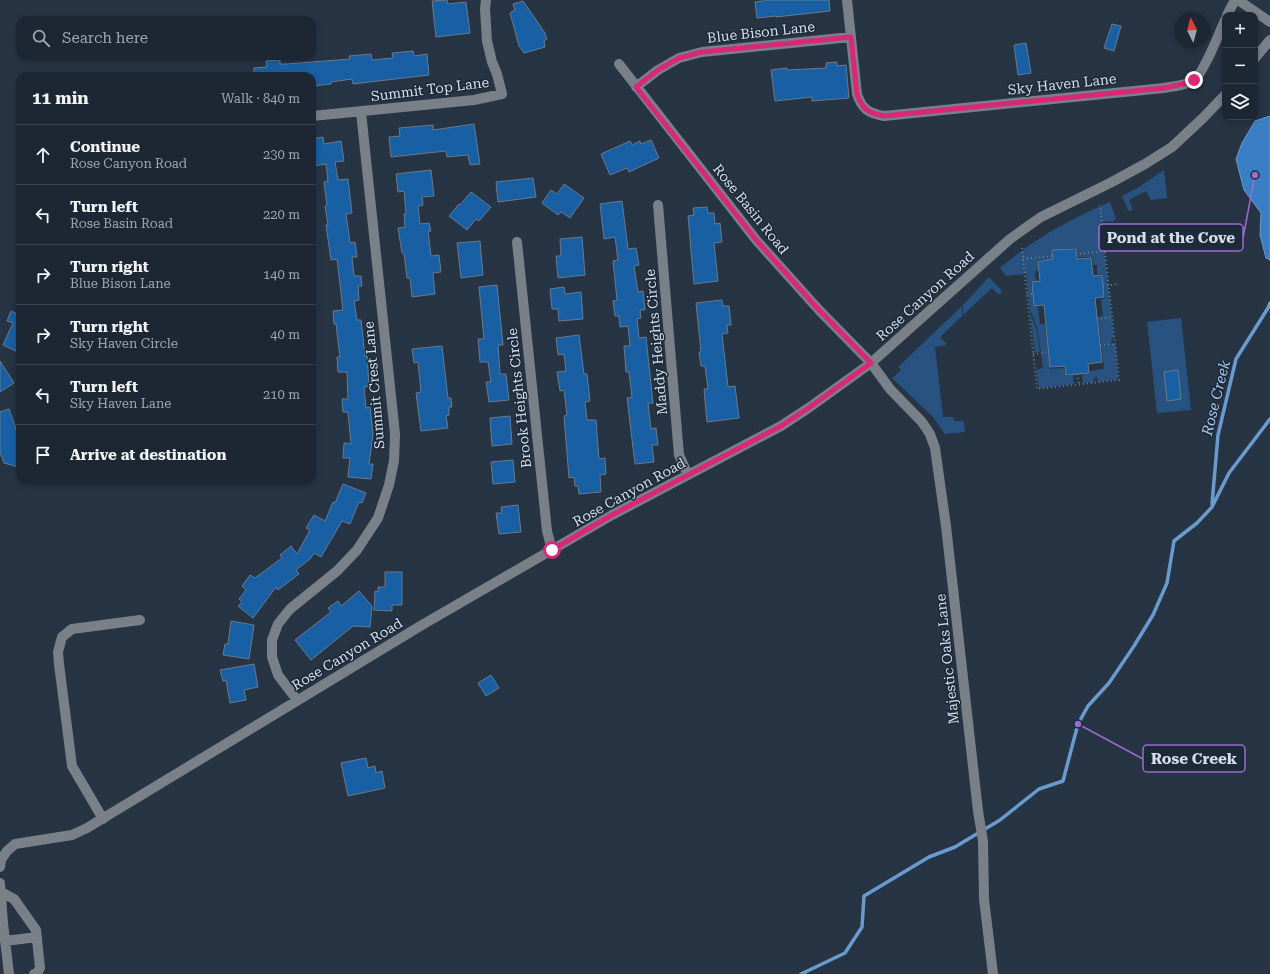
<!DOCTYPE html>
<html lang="en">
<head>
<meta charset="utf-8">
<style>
  :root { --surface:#1c2733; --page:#29333f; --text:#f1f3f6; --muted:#a0a5ac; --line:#3a444e }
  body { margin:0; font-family:"Roboto Serif",serif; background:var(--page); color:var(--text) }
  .controls { position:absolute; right:12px; top:12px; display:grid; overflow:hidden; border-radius:8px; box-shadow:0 2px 6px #0003 }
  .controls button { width:36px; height:36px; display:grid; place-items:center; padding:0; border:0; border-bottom:1px solid var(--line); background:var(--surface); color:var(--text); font:20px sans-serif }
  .compass { position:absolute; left:1174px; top:12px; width:36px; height:36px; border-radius:50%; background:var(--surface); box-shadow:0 2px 6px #0003; rotate:354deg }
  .stop { position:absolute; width:12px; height:12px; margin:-9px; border:3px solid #db2777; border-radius:50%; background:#fff }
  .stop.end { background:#db2777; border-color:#fff; box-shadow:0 1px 4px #0008 }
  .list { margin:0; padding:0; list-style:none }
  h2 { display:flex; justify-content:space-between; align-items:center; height:52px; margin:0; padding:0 16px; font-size:17px }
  h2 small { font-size:13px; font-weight:400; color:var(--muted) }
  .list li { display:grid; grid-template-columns:26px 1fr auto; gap:12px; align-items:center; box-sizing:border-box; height:60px; padding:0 16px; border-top:1px solid var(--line) }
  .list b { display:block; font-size:15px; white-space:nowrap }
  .list p { margin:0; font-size:13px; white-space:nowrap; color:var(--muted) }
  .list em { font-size:13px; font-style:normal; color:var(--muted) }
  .icon { flex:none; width:22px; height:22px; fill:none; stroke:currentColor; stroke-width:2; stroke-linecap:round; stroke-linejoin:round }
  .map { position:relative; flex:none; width:1270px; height:974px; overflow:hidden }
  .search { position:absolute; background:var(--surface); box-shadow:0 2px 6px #0003; left:16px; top:16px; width:300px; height:44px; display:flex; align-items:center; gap:10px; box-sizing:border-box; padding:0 14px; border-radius:12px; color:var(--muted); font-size:15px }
  .panel { position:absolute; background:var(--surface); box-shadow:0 2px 6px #0003; left:16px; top:72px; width:300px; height:412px; border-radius:12px }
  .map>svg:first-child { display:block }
</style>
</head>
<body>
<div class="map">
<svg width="1270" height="974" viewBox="0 0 1270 974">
  <rect width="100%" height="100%" fill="#263444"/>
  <path fill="#285381" d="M1164,170l3,28 -16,2 -5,-9 -17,9 4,9 -3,2 -2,-1 -6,-14 17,-9z
    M1110,202l6,17 -2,2 -13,1 13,116 -3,1 1,3 -2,2h5l3,35 -20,3 -1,-5 -3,1v4l-11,1 -1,-8 8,-2v-2l14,-2 -6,-52 5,-1 -2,-16 4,-2 -3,-24h-5v-9h-4l-1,-8h-14l-2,-9 -24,2v9l-14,2v10h-3l1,10 -5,1 3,24 4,1 2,17h5l5,45 14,-1 2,8 7,-1 1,9 -35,4 -3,-18 7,-2 -5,-36 -4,-13 -4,-9 -4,-36 -20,2 -6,-8c34,-29 68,-48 110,-66z
    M989,277l13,14 -2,3h-2l-6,-6 -29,27v-10z
    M962,306v10l-22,21 6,6v2l-11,2 8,70h10l1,4h8l2,1 1,10 -20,2 -12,-17 -41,-39 9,-8 -3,-3z
    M1030,312l7,20 3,20h-5z
    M1181,318l10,92 -34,3 -10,-91z"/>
  <path fill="#3a7ec3" stroke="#699bce" d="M1270,116v144l-4,-2 -6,-23 1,-22 -17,-23 -8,-31 6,-16 13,-22z"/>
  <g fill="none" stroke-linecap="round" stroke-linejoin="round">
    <path stroke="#699bce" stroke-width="3.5" d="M1212,504l6,-69 18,-76 32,-51 2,-5
      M801,974l44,-21 17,-26 2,-31 65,-39 26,-10 45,-27 39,-31 24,-8 15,-57 10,-18 21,-23 25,-37 19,-31 14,-32 7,-42 23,-18 15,-16 17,-34 41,-54"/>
  </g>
  <path fill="#1860a3" stroke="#6a7a8c" d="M447,0l1,4 18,-2 4,31 -34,4 -4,-36z
    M763,0h66l1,11 -54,6v-1l-19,2 -2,-16 8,-1z
    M523,1l22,32 2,6 -3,2 1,6 -21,6 -5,-7 -9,-33 5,-3 -2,-6z
    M1112,24l9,2 -7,25 -10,-3z
    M1026,43l5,30 -13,2 -4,-30z
    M413,51l1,5 13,-2 2,21 -76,9 -1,-5 -21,3v2l-19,2v-10h-58v-8l13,-1 -1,-6 14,-1v4h7l63,-5 -1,-3 22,-2 1,6 21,-2 -1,-5z
    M837,62v4l9,-1 3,33 -37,3v-4l-37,4 -4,-31 16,-2v2l39,-2v-5z
    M474,124l6,40 -10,1 -2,-10 -21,2 -1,-6 -55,6 -2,-20 11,-1 -1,-8 34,-3v5z
    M323,137l1,7 17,-3 3,20 -9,1 3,18 10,-1 4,34 -6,1 4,29 5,-1 2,15h-5l2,19h7l1,10h-4l1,14 -5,1 3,19h4l4,36 2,-1 2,31 -5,1 2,21 4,-1 3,27 -4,30h4l-2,15 -23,-2 2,-19h-7l1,-15 7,1 -3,-32h-5l-1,-13h6l-1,-27h-9l-1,-15h3l-4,-33h-2l-1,-13 10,-1 -6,-51 -6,1 -5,-35h2l-3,-19 2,-1 -3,-23 4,-1 -2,-17 -12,2 -2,-13v-14z
    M651,140l8,18 -30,14 -2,-4 -17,7 -9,-21 29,-13 2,4 8,-4 1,3z
    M431,170l3,26 -12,1 1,8 -5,1 2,18 9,-1 2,8h-3l3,25 8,-1 2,17 -8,1 2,21 -23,3 -2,-19h-3l-3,-25h-2l-4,-25 7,-1 -1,-13h2l-2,-23 -6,1 -2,-18z
    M533,178l3,19 -38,5 -2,-20z
    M564,184l20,14 -14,20 -9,-6 -3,3 -16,-12 9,-13 6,4z
    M471,192l20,15 -12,14 -3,-2 -9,11 -18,-14 10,-12 1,1z
    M622,201l6,48 8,-1 3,17 -5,1 4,26 5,-1 2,19h-5l1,8 -4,1 2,19 7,-1 7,66h-5l3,26 5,-1 2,17h-6l2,17 -19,2 -8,-66 5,-1 -3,-25h-3l-2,-26h6l-2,-20 -8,1 -1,-11h-4l-2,-15 4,-1 -4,-39 5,-1 -3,-23 -11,2 -4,-35z
    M707,207l1,6h6l1,11 5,-1 2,19 -8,1 4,38 -24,3 -6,-68 6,-1 -1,-7z
    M582,237l3,38 -27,3 -2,-22h5l-1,-17z
    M480,241l3,34 -22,3 -4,-35z
    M1076,249l1,10 14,-1 2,18 9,-1 2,22 -9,1 7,64 -14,2 1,9 -23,2 -1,-9 -15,1 -6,-62 -10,1 -2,-24 8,-1 -2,-19 15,-3 -1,-9z
    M497,285l6,60h-5l2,29h6l3,26 -20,2 -3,-20h5l-3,-20h-8l-2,-23h6l-5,-52z
    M564,287l1,7 16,-2 2,27 -24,2 -1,-12h-6l-2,-20z
    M722,300l1,6h6l2,19h-4l1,8 -6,1 6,53 7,-1 4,32 -32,4 -3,-33h4l-3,-23h-4l-2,-14h2l-5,-49z
    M20,307v46l-17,-8 10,-22 -6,-2 4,-10 6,3z
    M579,335l5,39h3l3,27 -5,1 2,18h9l3,39 6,-1 1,16 -6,1 1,17 -22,2 -1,-8h-3l-1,-9 -5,1 -5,-62 3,-1 -3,-25 -4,1 -3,-19 9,-1 -2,-17 -6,1 -2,-17z
    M442,346l6,52h3l1,9h-3v8l-3,1 2,12 -27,3 -5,-38 5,-1 -3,-30 -4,1 -2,-14z
    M0,361l14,22 -14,9z
    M1178,370l3,29 -14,2 -3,-29z
    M9,409l8,23h3v26l-2,9 -14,-4 -4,-11v-40z
    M510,416l2,28 -20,2 -2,-28z
    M513,460l2,22 -22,2 -2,-22z
    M343,484l23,9 -4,10 -3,-1 -9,22 -8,-3 -21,36 -7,-4 -4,6 -14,11 3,4 -21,16 -2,-3 -23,31 -15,-12 4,-4 -3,-3 7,-9 -4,-4 8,-11 5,3 27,-20 -2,-3 11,-9 6,8 13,-24 -4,-2 8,-13 11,6 8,-19 2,1z
    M518,505l3,27 -22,2 -3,-21h6l-1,-6z
    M385,572h17v33h-10v6l-18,-1 1,-19 3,1v-5h7z
    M359,591l13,15 -2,21 -17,-1 -42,34 -16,-20 36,-28 -3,-4 10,-7 3,5z
    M231,621l23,4 -5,34 -26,-4 2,-11h3z
    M254,664l4,23 -14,3 2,10 -16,3 -4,-23 -3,1 -3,-11z
    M491,675l8,13 -13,8 -8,-13z
    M366,758l2,10 7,-2 1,7 6,-2 3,17 -37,8 -7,-33z"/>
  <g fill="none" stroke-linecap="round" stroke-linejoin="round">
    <path stroke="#707c89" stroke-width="2" stroke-dasharray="1 3" stroke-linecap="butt" d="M1022,248l15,141 82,-9 -19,-175
      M1076,254l29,-3
      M1023,259l30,-3
      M1103,286l16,-2
      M1027,295l6,-1
      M1097,319l16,-2
      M1100,345l15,-1
      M1033,354l16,-2
      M1077,374l2,10"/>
    <path stroke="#798088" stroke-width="10" d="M847,0l10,94c5,15 11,19 27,22l280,-28c9,-2 22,-2 30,-8 9,-6 26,-48 31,-60
      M1238,0l32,22
      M1227,15l8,-15
      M1255,58l15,-18
      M619,64l138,177 62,69 52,53 19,26 32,33 8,12 5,14 11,78 32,285 5,30 1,58 9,75
      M636,87l22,-17 21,-12 23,-6 149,-15
      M312,116l162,-16 28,-6 -5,-20 -5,-12 -5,-21 -2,-32 1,-9
      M658,205l21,250 9,20
      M517,242l30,289 5,19
      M297,700l-19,-25 -6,-18v-17l6,-16 12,-15 47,-38 20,-21 21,-32 11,-33 5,-24 1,-27 -34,-322
      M103,819l-31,-53 -13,-102 -1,-12 4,-15 10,-8 68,-9
      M0,867l1,-7 6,-9 8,-7 57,-9 15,-7 335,-203 190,-110 169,-89 29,-19 61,-44 139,-124 31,-22 69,-34 35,-19 27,-17 31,-29 22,-23
      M0,883l3,40 6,51
      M1,892l13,7 22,31 4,38 -3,5 -3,1
      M5,941l32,-4"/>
  </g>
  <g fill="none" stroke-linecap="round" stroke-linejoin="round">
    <path stroke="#db2777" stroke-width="5" d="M552,550l60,-35 169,-89 29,-19 61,-44 -52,-53 -62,-69 -121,-154 22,-17 21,-12 23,-6 149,-15 6,57c5,15 11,19 27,22l280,-28 19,-4 11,-4"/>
  </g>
  <g text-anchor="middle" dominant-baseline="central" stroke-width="3" stroke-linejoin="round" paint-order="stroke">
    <g font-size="14" fill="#d6dfe9" stroke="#1d2a39">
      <text transform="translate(761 32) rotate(-6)">Blue Bison Lane</text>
      <text transform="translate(1062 84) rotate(-6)">Sky Haven Lane</text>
      <text transform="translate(430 89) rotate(-7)">Summit Top Lane</text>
      <text transform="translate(751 209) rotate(51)">Rose Basin Road</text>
      <text transform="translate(925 296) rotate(-42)">Rose Canyon Road</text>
      <text transform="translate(656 342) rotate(-95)">Maddy Heights Circle</text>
      <text transform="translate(374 385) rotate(-95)">Summit Crest Lane</text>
      <text transform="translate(519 398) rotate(-96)">Brook Heights Circle</text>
      <text transform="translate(629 492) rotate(-29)">Rose Canyon Road</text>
      <text transform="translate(347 654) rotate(-31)">Rose Canyon Road</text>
      <text transform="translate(947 659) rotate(-96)">Majestic Oaks Lane</text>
    </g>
    <g font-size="15" font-style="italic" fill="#a7c7ec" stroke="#1d2a39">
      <text transform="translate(1216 398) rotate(-76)">Rose Creek</text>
    </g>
  </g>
  <path fill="none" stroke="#9b6bce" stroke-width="1.5" d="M1255 175L1243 238M1078 724L1143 759"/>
  <g fill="#9b6bce" stroke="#1d2a39" stroke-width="1.5">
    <circle cx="1255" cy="175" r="4"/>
    <circle cx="1078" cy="724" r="4"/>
  </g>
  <g fill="#1d2a39" stroke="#9b6bce" stroke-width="1.5">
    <rect x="1099" y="224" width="144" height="27" rx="4"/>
    <rect x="1143" y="745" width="102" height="27" rx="4"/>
  </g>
  <g font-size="15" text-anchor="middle" font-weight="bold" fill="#d6dfe9">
    <text x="1171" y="243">Pond at the Cove</text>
    <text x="1194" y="764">Rose Creek</text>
  </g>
</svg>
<div class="controls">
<button>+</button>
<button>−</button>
<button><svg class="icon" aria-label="layers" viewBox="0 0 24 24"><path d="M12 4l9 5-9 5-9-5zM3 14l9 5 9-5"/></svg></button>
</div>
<svg class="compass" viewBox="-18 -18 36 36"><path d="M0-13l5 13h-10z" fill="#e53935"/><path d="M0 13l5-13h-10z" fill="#a0a5ac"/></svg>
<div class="stop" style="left:552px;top:550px"></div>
<div class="stop end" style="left:1194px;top:80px"></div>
<div class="search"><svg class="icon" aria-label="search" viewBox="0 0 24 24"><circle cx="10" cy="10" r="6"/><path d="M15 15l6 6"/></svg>Search here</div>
<section class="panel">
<h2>11 min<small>Walk · 840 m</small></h2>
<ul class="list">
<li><svg class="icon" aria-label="ahead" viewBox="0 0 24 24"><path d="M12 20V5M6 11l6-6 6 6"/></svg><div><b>Continue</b><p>Rose Canyon Road</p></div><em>230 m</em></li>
<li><svg class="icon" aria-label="left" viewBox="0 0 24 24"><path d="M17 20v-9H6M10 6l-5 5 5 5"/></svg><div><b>Turn left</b><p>Rose Basin Road</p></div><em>220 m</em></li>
<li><svg class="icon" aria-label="right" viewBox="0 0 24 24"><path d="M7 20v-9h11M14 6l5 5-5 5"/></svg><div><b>Turn right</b><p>Blue Bison Lane</p></div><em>140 m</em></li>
<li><svg class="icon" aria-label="right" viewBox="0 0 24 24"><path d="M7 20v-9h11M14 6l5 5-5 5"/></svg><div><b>Turn right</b><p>Sky Haven Circle</p></div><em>40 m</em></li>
<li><svg class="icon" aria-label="left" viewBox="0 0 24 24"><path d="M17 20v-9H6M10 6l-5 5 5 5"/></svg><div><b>Turn left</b><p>Sky Haven Lane</p></div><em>210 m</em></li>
<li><svg class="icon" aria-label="arrive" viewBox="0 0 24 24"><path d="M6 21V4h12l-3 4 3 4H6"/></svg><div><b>Arrive at destination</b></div></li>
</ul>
</section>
</div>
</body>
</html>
